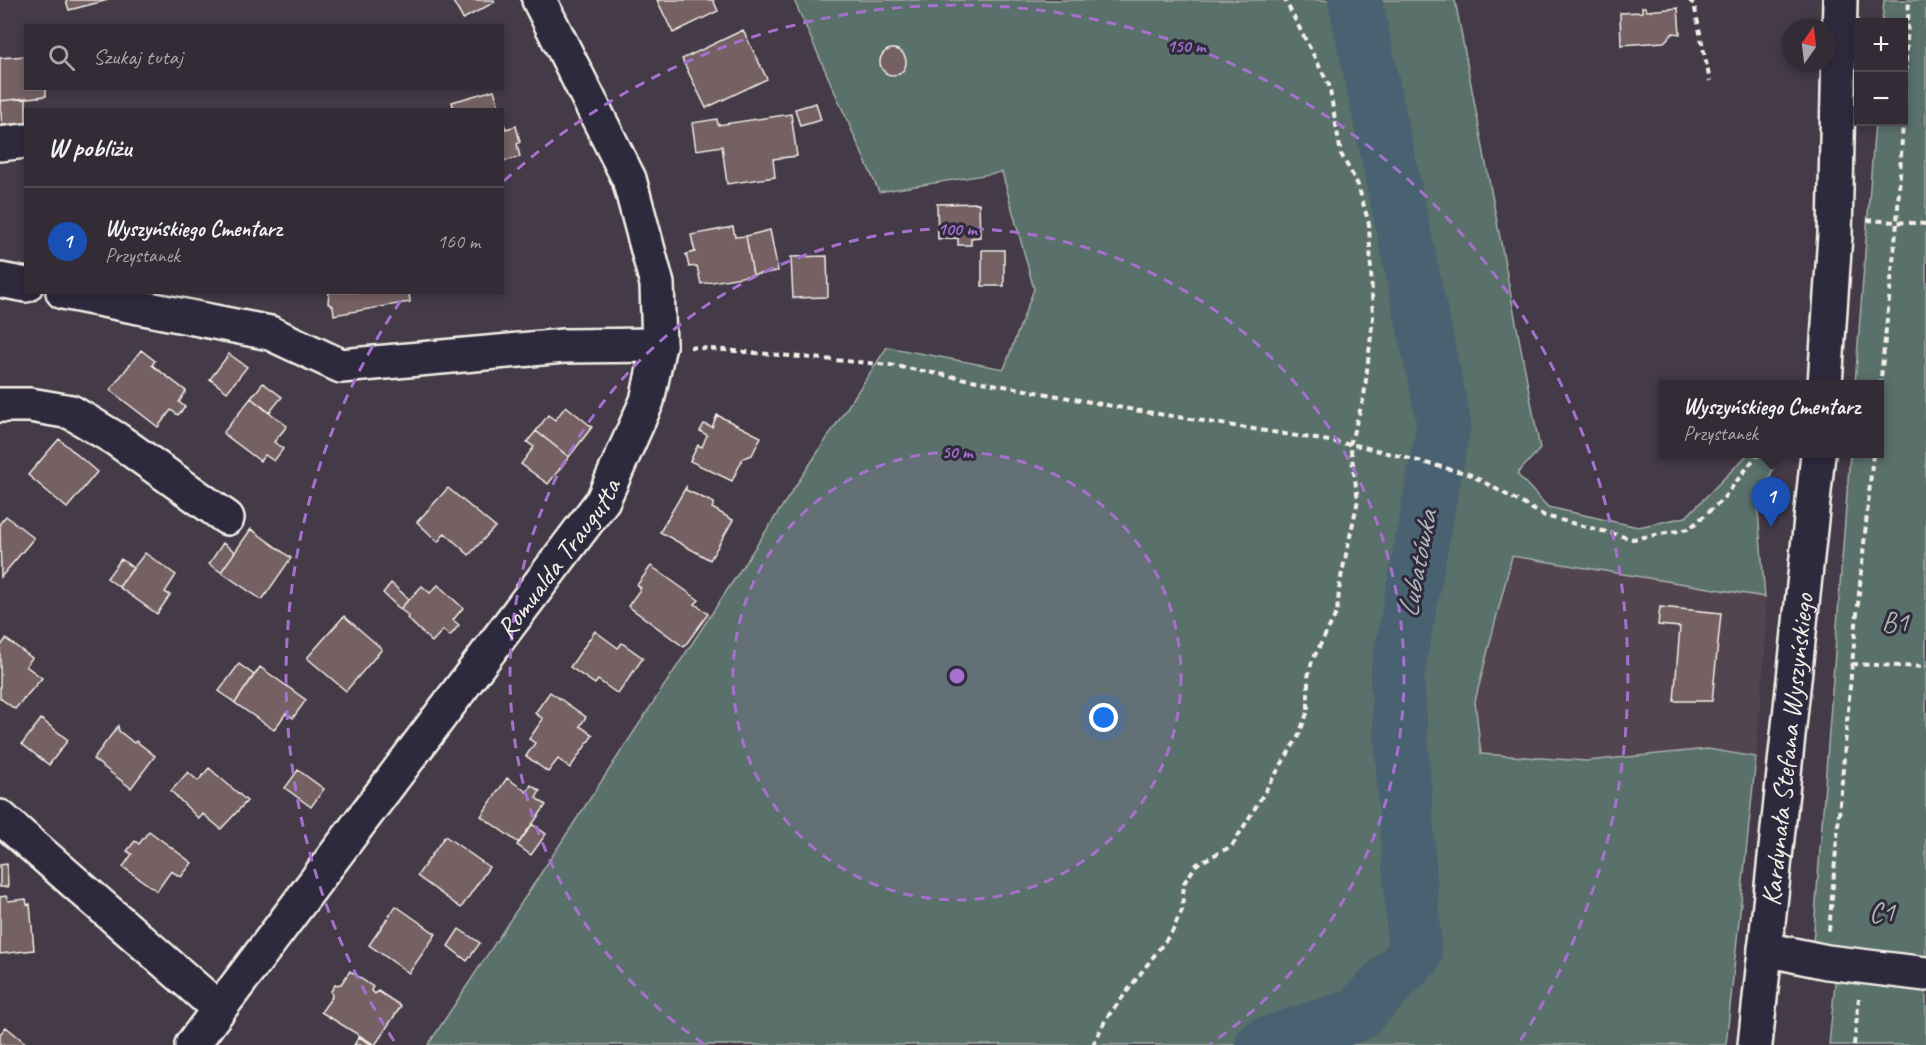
<!DOCTYPE html>
<html lang="pl">
<head>
<meta charset="utf-8">
<style>
  :root { --surface:#332c36; --page:#3b343e; --text:#f1f3f6; --muted:#a9a7ad; --line:#4e4851; --accent:#e69b98 }
  body { margin:0; font-family:Caveat,sans-serif; background:var(--page); color:var(--text) }
  .controls { position:absolute; right:18px; top:18px; display:grid; overflow:hidden; border-radius:0px; box-shadow:0 3px 9px #0003 }
  .controls button { width:54px; height:54px; display:grid; place-items:center; padding:0; border:0; border-bottom:2px solid var(--line); background:var(--surface); color:var(--text); font:30px sans-serif }
  .compass { position:absolute; left:1782px; top:18px; width:54px; height:54px; border-radius:50%; background:var(--surface); box-shadow:0 3px 9px #0003; rotate:14deg }
  .you { position:absolute; left:1104px; top:718px; width:21px; height:21px; margin:-15px; border:4px solid #fff; border-radius:50%; background:#1a73e8; box-shadow:0 0 0 9px #1a73e833 }
  .badge { display:grid; place-items:center; width:39px; height:39px; border-radius:50%; background:var(--accent); color:#fff; font-size:20px; font-weight:700 }
  .pin { position:absolute; translate:-50% -50px; filter:drop-shadow(0 2px 3px #0008) }
  .pin::after { content:''; position:absolute; top:32px; width:21px; height:18px; background:inherit; clip-path:polygon(0 0,100% 0,50% 100%) }
  .popup { position:absolute; left:1659px; top:380px; width:225px; height:78px; box-sizing:border-box; display:grid; place-content:center; border-radius:0px; background:var(--surface); filter:drop-shadow(0 2px 4px #0005); font-size:20px; white-space:nowrap; color:var(--muted) }
  .popup b { font-size:22px; color:var(--text) }
  .popup::after { content:''; position:absolute; left:50%; top:100%; margin-left:-12px; border:12px solid transparent; border-top-color:var(--surface) }
  .list { margin:0; padding:0; list-style:none }
  h2 { display:flex; justify-content:space-between; align-items:center; height:78px; margin:0; padding:0 24px; font-size:26px }
  h2 small { font-size:20px; font-weight:400; color:var(--muted) }
  .list li { display:grid; grid-template-columns:39px 1fr auto; gap:18px; align-items:center; box-sizing:border-box; height:108px; padding:0 24px; border-top:2px solid var(--line) }
  .list b { display:block; font-size:22px; white-space:nowrap }
  .list p { margin:0; font-size:20px; white-space:nowrap; color:var(--muted) }
  .list em { font-size:20px; font-style:normal; color:var(--muted) }
  .icon { flex:none; width:33px; height:33px; fill:none; stroke:currentColor; stroke-width:2; stroke-linecap:round; stroke-linejoin:round }
  .map { position:relative; flex:none; width:1926px; height:1045px; overflow:hidden }
  .search { position:absolute; background:var(--surface); box-shadow:0 3px 9px #0003; left:24px; top:24px; width:480px; height:66px; display:flex; align-items:center; gap:15px; box-sizing:border-box; padding:0 21px; border-radius:0px; color:var(--muted); font-size:22px }
  .panel { position:absolute; background:var(--surface); box-shadow:0 3px 9px #0003; left:24px; top:108px; width:480px; height:186px; border-radius:0px }
  .map>svg:first-child { display:block }
</style>
</head>
<body>
<div class="map">
<svg width="1926" height="1045" viewBox="0 0 1926 1045">
  <rect width="100%" height="100%" fill="#443a48"/>
  <filter id="ink" filterUnits="userSpaceOnUse"><feTurbulence type="fractalNoise" baseFrequency=".0167" numOctaves="2"/><feDisplacementMap in="SourceGraphic" scale="12" xChannelSelector="R" yChannelSelector="G"/><feConvolveMatrix kernelMatrix="1 2 1 2 8 2 1 2 1" color-interpolation-filters="sRGB"/></filter>
  <g filter="url(#ink)">
    <path fill="#534550" d="M1512,556l253,41 2,30 -11,130 -48,-8 -121,12 -106,-7 -6,-53z"/>
    <path fill="#5a706a" stroke="#a7b0a9" stroke-width="1.5" d="M794,0h661l85,449 -23,25 31,33 90,20 48,-10 62,-63h30l-20,57 7,86 -253,-41 -37,145 6,53 106,7 121,-12 48,8 -30,288h-1298l459,-698 117,22 30,-80 -32,-117 -123,20z
      M1884,0h42v1045h-97l7,-72 -25,-4 39,-515h29v-70h-24l20,-262h29v-100h-22z"/>
    <g fill="none" stroke-linecap="round" stroke-linejoin="round">
      <path stroke="#496271" stroke-width="54" d="M1262,1045l94,-30 59,-60 -18,-280 47,-252 -89,-423"/>
    </g>
    <path fill="#756063" stroke="#f4f1e8" stroke-width="1.5" d="M66,0h42l-39,10z
      M452,0h42l1,2 -32,17z
      M657,0h56l5,11 -45,22z
      M1642,7h3l2,4 31,-3 2,26 -7,-1 -9,9 -43,3 -1,-32 22,-1z
      M743,30l24,49 -61,29 -24,-49z
      M880 62a13 13 0 1 1 26 0a13 13 0 1 1-26 0Z
      M26,56v32h20v8l-46,5v-43z
      M494,90l6,20h-46l-2,-8z
      M26,98v25l-24,2 -2,-24z
      M816,103l5,17 -21,6 -5,-17z
      M791,114l6,42 -24,3 2,18 -48,7 -5,-38 -26,4 -4,-27 25,-4 1,6z
      M502,119l4,10 10,-3 4,16 -3,2 3,13 -18,5z
      M979,203l1,34 -9,1v7h-13v-7l-20,1 -1,-35z
      M733,227l2,10 11,-1 7,39 -52,9 -4,-18 -8,1 -3,-13 9,-2 -4,-17z
      M770,230l8,41 -25,4 -7,-39z
      M982,250h22v36h-22z
      M827,256l1,41 -35,1 -2,-41z
      M329,292h80l1,10 -76,13 -1,-9 -5,-3z
      M141,350l14,11 -3,4 34,26 -7,11 6,5 -7,8 -7,-5 -13,17 -48,-37z
      M229,354l18,13 -20,25 -17,-13z
      M263,383l19,14 -13,16 -18,-15z
      M251,398l36,28 -13,16 9,7 -9,12 -9,-6 -5,6 -37,-28z
      M566,406l26,21 -23,30 -33,-26 12,-16 7,5z
      M717,415l44,22 -9,18 -9,3 -11,23 -42,-20 8,-16 4,2 5,-12 -7,-4 4,-7 8,3z
      M536,431l33,26 -21,27 -27,-20 13,-17 -7,-5z
      M59,439l38,33 -30,36 -39,-33z
      M686,487v3l28,13 -2,5 21,12 -23,40 -50,-28z
      M448,488l47,39 -26,28 -24,-22 -7,9 -21,-20z
      M6,516l28,22 -33,39 -1,-54z
      M251,529l40,29 -29,42 -41,-28z
      M223,543l12,9 -14,20 -12,-8z
      M145,553l31,22 -11,17 5,3 -13,19 -38,-27z
      M121,559l12,9 -14,19 -12,-9z
      M651,566l48,34 -4,4 13,10 -24,33 -56,-41 13,-18 -4,-3z
      M391,583l18,16 -9,10 -17,-16z
      M438,585l25,23 -10,12 6,5 -9,11 -7,-6 -11,12 -25,-24 2,-2 -9,-7 22,-23 8,7z
      M1660,607l61,6 -9,88h-38l6,-74 -22,-2z
      M344,616l38,33 -36,42 -39,-33z
      M595,631l23,17 4,-5 21,15 -25,36 -20,-14 -3,4 -25,-17z
      M6,639l26,19 -6,8 16,12 -27,31 -15,-11v-51z
      M239,664l15,11 -19,28 -16,-12z
      M260,667l46,33 -13,18 -7,-5 -12,17 -39,-27z
      M550,692l36,25 -6,9 13,9 -23,33 -12,-9 -10,13 -22,-16 9,-13 -6,-4 14,-20 -8,-6z
      M41,719l27,21 -19,25 -27,-21z
      M118,726l1,5 15,12 2,-2 19,15 -24,32 -38,-29z
      M209,768l38,33 -26,28 -18,-15 -4,5 -28,-28 17,-19 10,9z
      M298,770l26,19 -13,18 -26,-19z
      M507,778l20,14 4,-7 9,6 -4,7 10,7 -27,38 -38,-27z
      M532,824l14,10 -15,21 -14,-10z
      M149,831l43,32 -11,14 -10,-6 -14,20 -34,-24 9,-13 -5,-3 8,-10 4,3z
      M445,836l44,31 -28,41 -44,-32z
      M7,864l1,23h-8v-22z
      M6,896l2,5 18,-2 1,6 3,-1 4,46 -34,4v-57z
      M396,906l40,28 -27,39 -40,-28z
      M459,929l21,14 -13,18 -19,-15z
      M350,971l23,16 -2,3 4,4 3,-3 23,15 -26,39 -54,-33 11,-15 -1,-6 4,-6 6,-1z
      M6,1027l22,18h-28v-11z
      M359,1037l14,8h-19z"/>
    <g fill="none" stroke-linecap="round" stroke-linejoin="round">
      <g stroke="#f4f1e8" stroke-width="38">
        <g id="minor">
          <path d="M0,144l26,-3"/>
          <path d="M0,280l26,5"/>
          <path d="M63,292l207,41 71,33 223,-20 95,-1"/>
          <path d="M1825,384l10,-149 5,-235"/>
          <path d="M0,405h30l41,7 45,27 111,79"/>
          <path d="M0,817l219,192"/>
          <path d="M1765,949l62,13 99,12"/>
          <path id="s1" d="M192,1045l411,-545 44,-99 12,-56 -2,-61 -28,-105 -90,-179"/>
          <path id="s2" d="M1755,1045l63,-591"/>
        </g>
      </g>
      <path stroke="#f4f1e8" stroke-width="4" stroke-dasharray="6 4.5" stroke-linecap="butt" d="M1689,0l5,4 16,77
        M1904,104l5,-104
        M1867,220l59,4
        M690,347l200,18 244,45 226,36 109,28 76,42 88,23 56,-10 33,-29 36,-46
        M1879,397l18,-174 6,-101
        M1852,664l74,3
        M1829,931l23,-267 21,-210
        M1093,1045l13,-26 66,-87 10,-22 2,-27 13,-19 35,-18 66,-109 10,-26v-34l4,-16 25,-49 3,-30 18,-82 -8,-56 14,-47 9,-80 -4,-93 -11,-39 -17,-31 -12,-69 -44,-85
        M1854,1045l5,-47"/>
      <use href="#minor" stroke="#2f2a3d" stroke-width="33"/>
    </g>
  </g>
  <circle cx="957" cy="676" r="224" fill="#a571cd" fill-opacity=".12"/>
  <g fill="none" stroke="#a571cd" stroke-width="3" stroke-dasharray="10 8">
    <circle cx="957" cy="676" r="224"/>
    <path d="M704 1044A447 447 0 1 1 1210 1044"/>
    <path d="M394 1041A671 671 0 0 1 404 296M504 181A671 671 0 0 1 1520 1041"/>
  </g>
  <g text-anchor="middle" dominant-baseline="central" stroke-width="6" stroke-linejoin="round" paint-order="stroke">
    <g font-size="28" fill="#f4f1e8" stroke="#2f2a3d">
      <text stroke="none"><textPath href="#s1" startOffset="609">Romualda Traugutta</textPath></text>
      <text stroke="none"><textPath href="#s2" startOffset="297">Kardynała Stefana Wyszyńskiego</textPath></text>
    </g>
    <g font-size="28" fill="#afb7af" stroke="#2f2a3d">
      <text x="1895" y="621">B1</text>
      <text x="1882" y="911">C1</text>
    </g>
    <g font-size="30" font-style="italic" fill="#b0b8b8" stroke="#2f2a3d">
      <text transform="translate(1417 564) rotate(-79)">Lubatówka</text>
    </g>
  </g>
  <circle cx="957" cy="676" r="9" fill="#a571cd" stroke="#2f2a3d" stroke-width="3"/>
  <g font-size="18" text-anchor="middle" font-weight="bold" fill="#a571cd" stroke="#2f2a3d" stroke-width="6" stroke-linejoin="round" paint-order="stroke">
    <text x="1186" y="52">150 m</text>
    <text x="957" y="235">100 m</text>
    <text x="957" y="458">50 m</text>
  </g>
</svg>
<div class="controls">
<button>+</button>
<button>−</button>
</div>
<svg class="compass" viewBox="-18 -18 36 36"><path d="M0-13l5 13h-10z" fill="#e53935"/><path d="M0 13l5-13h-10z" fill="#a9a7ad"/></svg>
<div class="you"></div>
<div class="pin badge" style="left:1771px;top:527px;background:#1a4fb4">1</div>
<div class="popup"><b>Wyszyńskiego Cmentarz</b>Przystanek</div>
<div class="search"><svg class="icon" aria-label="search" viewBox="0 0 24 24"><circle cx="10" cy="10" r="6"/><path d="M15 15l6 6"/></svg>Szukaj tutaj</div>
<section class="panel">
<h2>W pobliżu<small></small></h2>
<ul class="list">
<li><span class="badge" style="background:#1a4fb4">1</span><div><b>Wyszyńskiego Cmentarz</b><p>Przystanek</p></div><em>160 m</em></li>
</ul>
</section>
</div>
</body>
</html>
